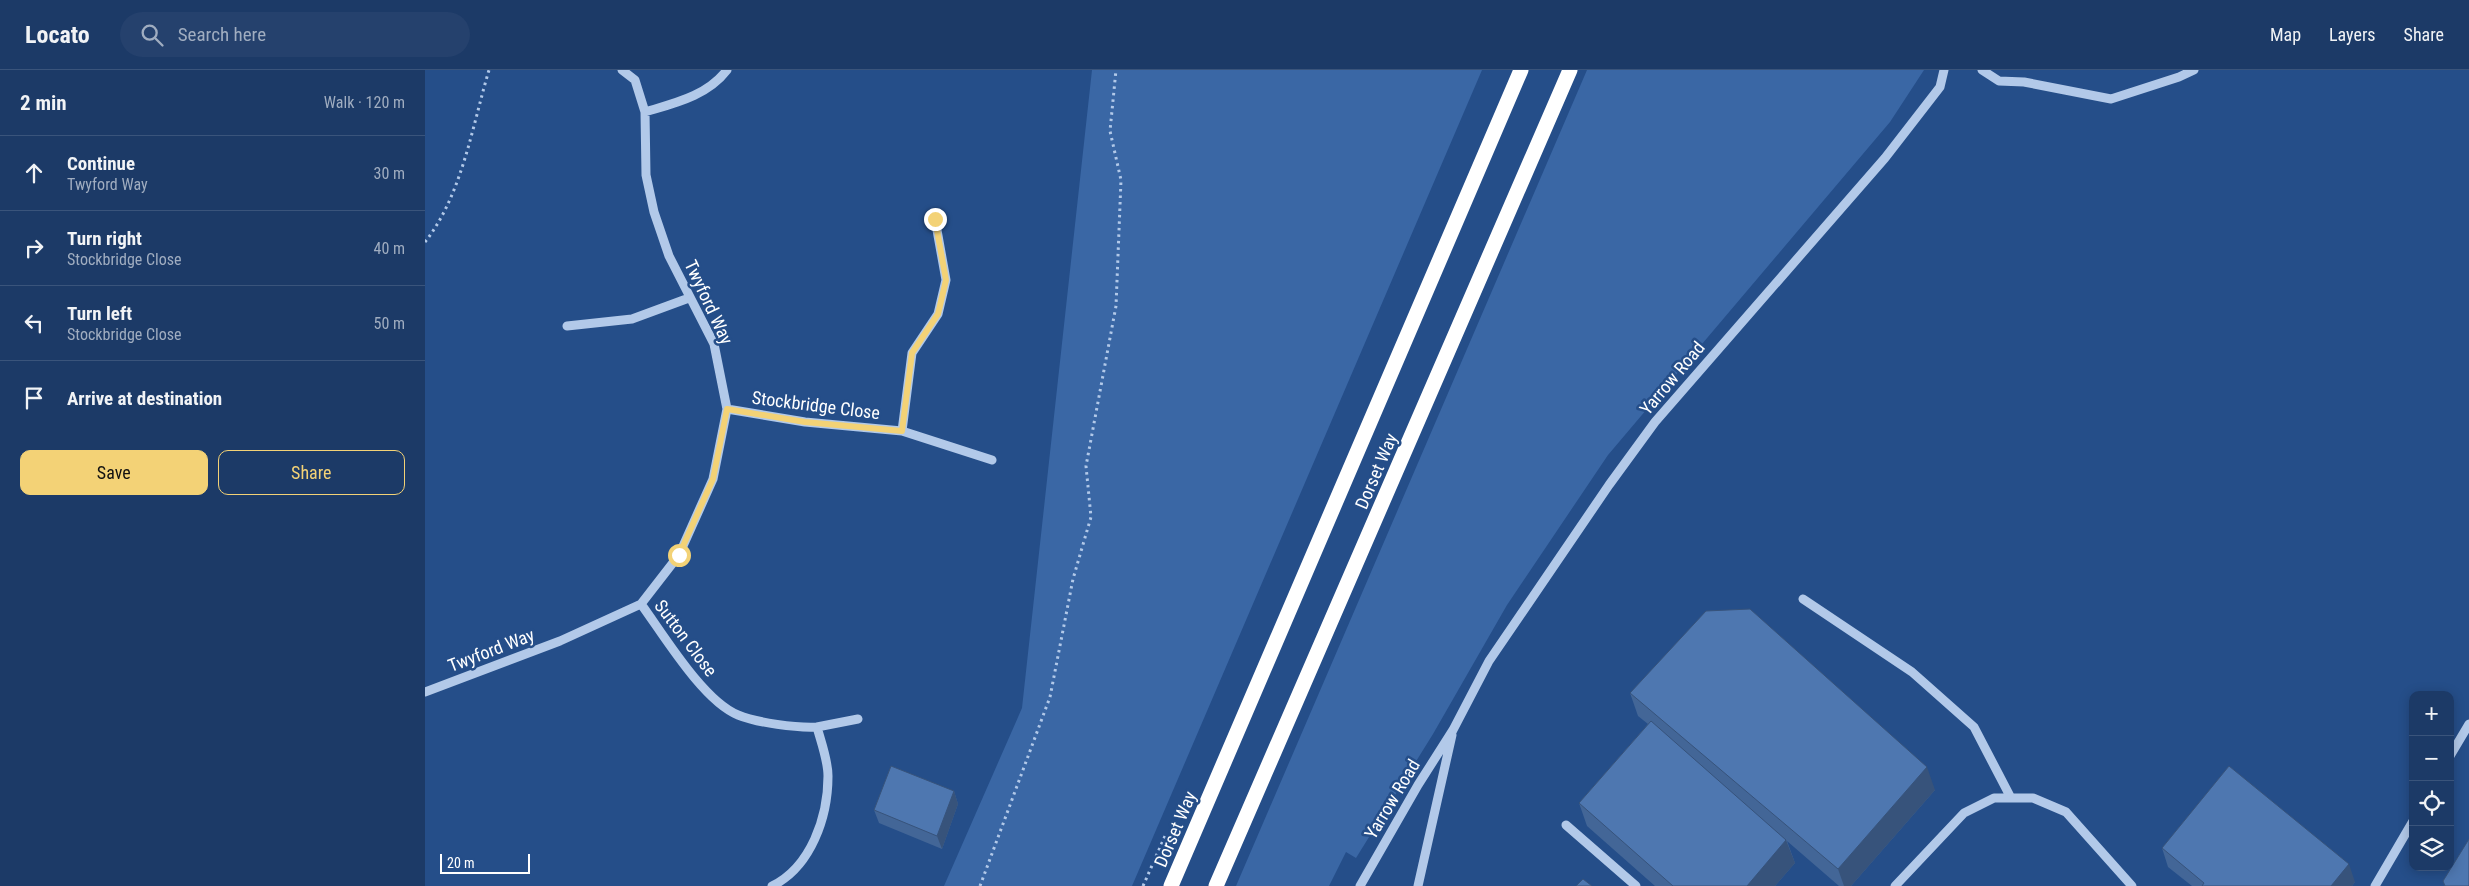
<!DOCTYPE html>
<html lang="en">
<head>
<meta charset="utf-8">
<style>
  :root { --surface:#1c3a67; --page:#25416d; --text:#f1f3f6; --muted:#a0adc0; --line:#3a547b; --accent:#f3d276 }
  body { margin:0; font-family:"Roboto Condensed",sans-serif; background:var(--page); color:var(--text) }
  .controls { position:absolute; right:15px; bottom:15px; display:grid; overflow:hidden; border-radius:10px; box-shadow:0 2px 12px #0003 }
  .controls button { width:45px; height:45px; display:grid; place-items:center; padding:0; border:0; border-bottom:1px solid var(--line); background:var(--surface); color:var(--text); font:25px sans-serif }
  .scale { position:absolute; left:15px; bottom:12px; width:90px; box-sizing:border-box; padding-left:5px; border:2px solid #fff; border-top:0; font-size:14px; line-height:18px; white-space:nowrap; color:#fff; -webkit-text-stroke:4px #254e89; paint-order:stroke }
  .stop { position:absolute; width:15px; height:15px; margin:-11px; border:4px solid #f3d276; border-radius:50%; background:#fff }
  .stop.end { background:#f3d276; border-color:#fff; box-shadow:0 1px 5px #0008 }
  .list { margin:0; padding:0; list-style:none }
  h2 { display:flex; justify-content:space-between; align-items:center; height:65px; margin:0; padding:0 20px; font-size:21px }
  h2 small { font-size:16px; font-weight:400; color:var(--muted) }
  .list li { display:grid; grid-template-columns:32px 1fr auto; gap:15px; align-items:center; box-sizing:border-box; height:75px; padding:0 20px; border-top:1px solid var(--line) }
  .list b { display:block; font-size:19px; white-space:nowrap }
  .list p { margin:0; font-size:16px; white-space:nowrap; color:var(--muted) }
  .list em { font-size:16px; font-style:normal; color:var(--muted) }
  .actions { display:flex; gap:10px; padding:15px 20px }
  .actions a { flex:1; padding:11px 0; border:1px solid var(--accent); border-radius:10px; text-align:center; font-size:18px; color:var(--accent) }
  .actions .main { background:var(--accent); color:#111 }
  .icon { flex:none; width:28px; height:28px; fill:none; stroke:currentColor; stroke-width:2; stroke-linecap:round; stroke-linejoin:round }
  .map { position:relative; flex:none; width:2044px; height:816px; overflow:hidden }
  header { display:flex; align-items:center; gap:30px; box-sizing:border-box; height:70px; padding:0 25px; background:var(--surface); border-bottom:1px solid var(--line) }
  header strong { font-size:24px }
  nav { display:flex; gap:28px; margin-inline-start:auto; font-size:18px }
  .search { width:350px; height:45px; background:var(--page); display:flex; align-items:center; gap:12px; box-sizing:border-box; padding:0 18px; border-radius:28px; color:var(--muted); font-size:19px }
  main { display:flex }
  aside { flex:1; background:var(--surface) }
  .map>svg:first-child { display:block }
</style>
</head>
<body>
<header>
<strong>Locato</strong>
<div class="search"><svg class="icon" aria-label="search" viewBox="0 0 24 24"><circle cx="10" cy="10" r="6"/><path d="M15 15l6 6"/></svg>Search here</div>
<nav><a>Map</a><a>Layers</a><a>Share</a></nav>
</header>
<main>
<aside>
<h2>2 min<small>Walk · 120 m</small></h2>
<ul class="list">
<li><svg class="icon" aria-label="ahead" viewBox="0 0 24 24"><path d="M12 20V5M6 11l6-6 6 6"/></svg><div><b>Continue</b><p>Twyford Way</p></div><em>30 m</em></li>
<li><svg class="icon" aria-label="right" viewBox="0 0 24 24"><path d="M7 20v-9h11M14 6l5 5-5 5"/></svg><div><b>Turn right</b><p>Stockbridge Close</p></div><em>40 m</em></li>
<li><svg class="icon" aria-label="left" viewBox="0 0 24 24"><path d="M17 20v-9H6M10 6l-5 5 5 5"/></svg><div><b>Turn left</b><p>Stockbridge Close</p></div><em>50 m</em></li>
<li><svg class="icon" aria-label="arrive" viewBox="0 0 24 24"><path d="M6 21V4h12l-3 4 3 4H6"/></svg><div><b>Arrive at destination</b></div></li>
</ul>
<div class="actions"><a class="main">Save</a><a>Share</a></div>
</aside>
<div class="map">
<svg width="2044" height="816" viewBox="0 0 2044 816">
  <rect width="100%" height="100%" fill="#254e89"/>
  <path fill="#3a67a5" d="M667,0h390l-350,816h-188l78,-178z
    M1162,0h337l-34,52 -282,333 -101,150 -74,129 -77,124 -10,-6 -17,34h-93z"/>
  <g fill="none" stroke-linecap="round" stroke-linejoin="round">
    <path stroke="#b2c9e9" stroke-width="3" stroke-dasharray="2.5 4" stroke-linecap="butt" d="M0,172c37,-47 47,-115 64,-172
      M555,816l70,-189 23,-118 18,-62 -5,-51 30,-160 5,-126 -11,-49 6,-61
      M718,816l22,-50"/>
    <path stroke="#b2c9e9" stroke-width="9" d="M1557,0l17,11 25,1 87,17 68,-22 15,-7
      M220,42c30,-9 62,-16 82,-42
      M142,256l65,-7 57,-21
      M302,339l78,13 97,9 90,29
      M477,361l10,-78 26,-39 8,-34 -11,-61
      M1378,529l109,73 62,55 37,71
      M216,534c22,30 62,97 97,111 20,8 58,13 79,12 4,15 11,33 11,49 0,41 -17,91 -56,110
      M0,622l135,-51 81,-37 38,-49 34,-76 14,-70 -13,-65 -45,-88 -15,-44 -8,-37 -1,-63 -10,-32 -13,-10
      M392,657l41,-8
      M2025,686l19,-32
      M1141,755l70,61
      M935,816l58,-101 35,-55 36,-69 120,-176 46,-63 230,-264 55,-71 4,-17
      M993,816l34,-151
      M1470,816l69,-73 30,-15h39l33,14 66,74
      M1950,816l38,-65"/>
    <path stroke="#fff" stroke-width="15" d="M746,816l350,-816
      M791,816l354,-816"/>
  </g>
  <path fill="#436697" d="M1205,623l305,97 -84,96h-12l-52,-45 8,22 -20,23h-120l-68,-60 -8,-23 69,-79 -10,-8z
    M529,721l4,13 -16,45 -63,-26 -5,-13z
    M1737,778l193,34 -3,4h-160l-24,-19z"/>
  <path fill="#37537b" d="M1502,697l8,23 -84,96h-7l-6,-17z
    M529,721l4,13 -16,45 -5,-13z
    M1361,770l9,23 -20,23h-28z
    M1924,794l6,18 -3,4h-21z"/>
  <path fill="#4e77b0" stroke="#37537b" d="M1325,539l177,158 -89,102 -208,-176 76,-82z
    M1226,651l135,119 -39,46h-74l-94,-83z
    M466,696l63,25 -17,45 -63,-26z
    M1804,696l120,98 -18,22h-129l2,-3 -42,-35z
    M2044,769v47h-24l-2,-5z
    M1158,809l9,7h-16z"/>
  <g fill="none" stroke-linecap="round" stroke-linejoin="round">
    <path stroke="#f3d276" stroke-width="6" d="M254,485l34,-76 14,-70 78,13 97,9 10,-78 26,-39 8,-34 -11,-61"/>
  </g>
  <g text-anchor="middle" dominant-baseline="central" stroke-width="5" stroke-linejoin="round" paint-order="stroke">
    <g font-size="18" fill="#fff" stroke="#254e89">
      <text transform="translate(284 232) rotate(65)">Twyford Way</text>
      <text transform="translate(1247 308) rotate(-50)">Yarrow Road</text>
      <text transform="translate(391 335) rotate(7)">Stockbridge Close</text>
      <text transform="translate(951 401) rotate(-67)">Dorset Way</text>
      <text transform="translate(261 568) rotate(53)">Sutton Close</text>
      <text transform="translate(66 580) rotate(-21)">Twyford Way</text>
      <text transform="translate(967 729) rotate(-59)">Yarrow Road</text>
      <text transform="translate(750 759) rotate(-67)">Dorset Way</text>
    </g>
  </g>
</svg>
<div class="controls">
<button>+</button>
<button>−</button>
<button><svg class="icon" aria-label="locate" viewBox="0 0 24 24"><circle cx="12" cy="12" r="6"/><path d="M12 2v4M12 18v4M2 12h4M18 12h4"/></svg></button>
<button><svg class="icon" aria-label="layers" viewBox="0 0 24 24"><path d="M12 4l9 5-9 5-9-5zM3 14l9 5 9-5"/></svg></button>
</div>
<div class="scale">20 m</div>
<div class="stop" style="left:254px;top:485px"></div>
<div class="stop end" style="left:510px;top:149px"></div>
</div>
</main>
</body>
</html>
